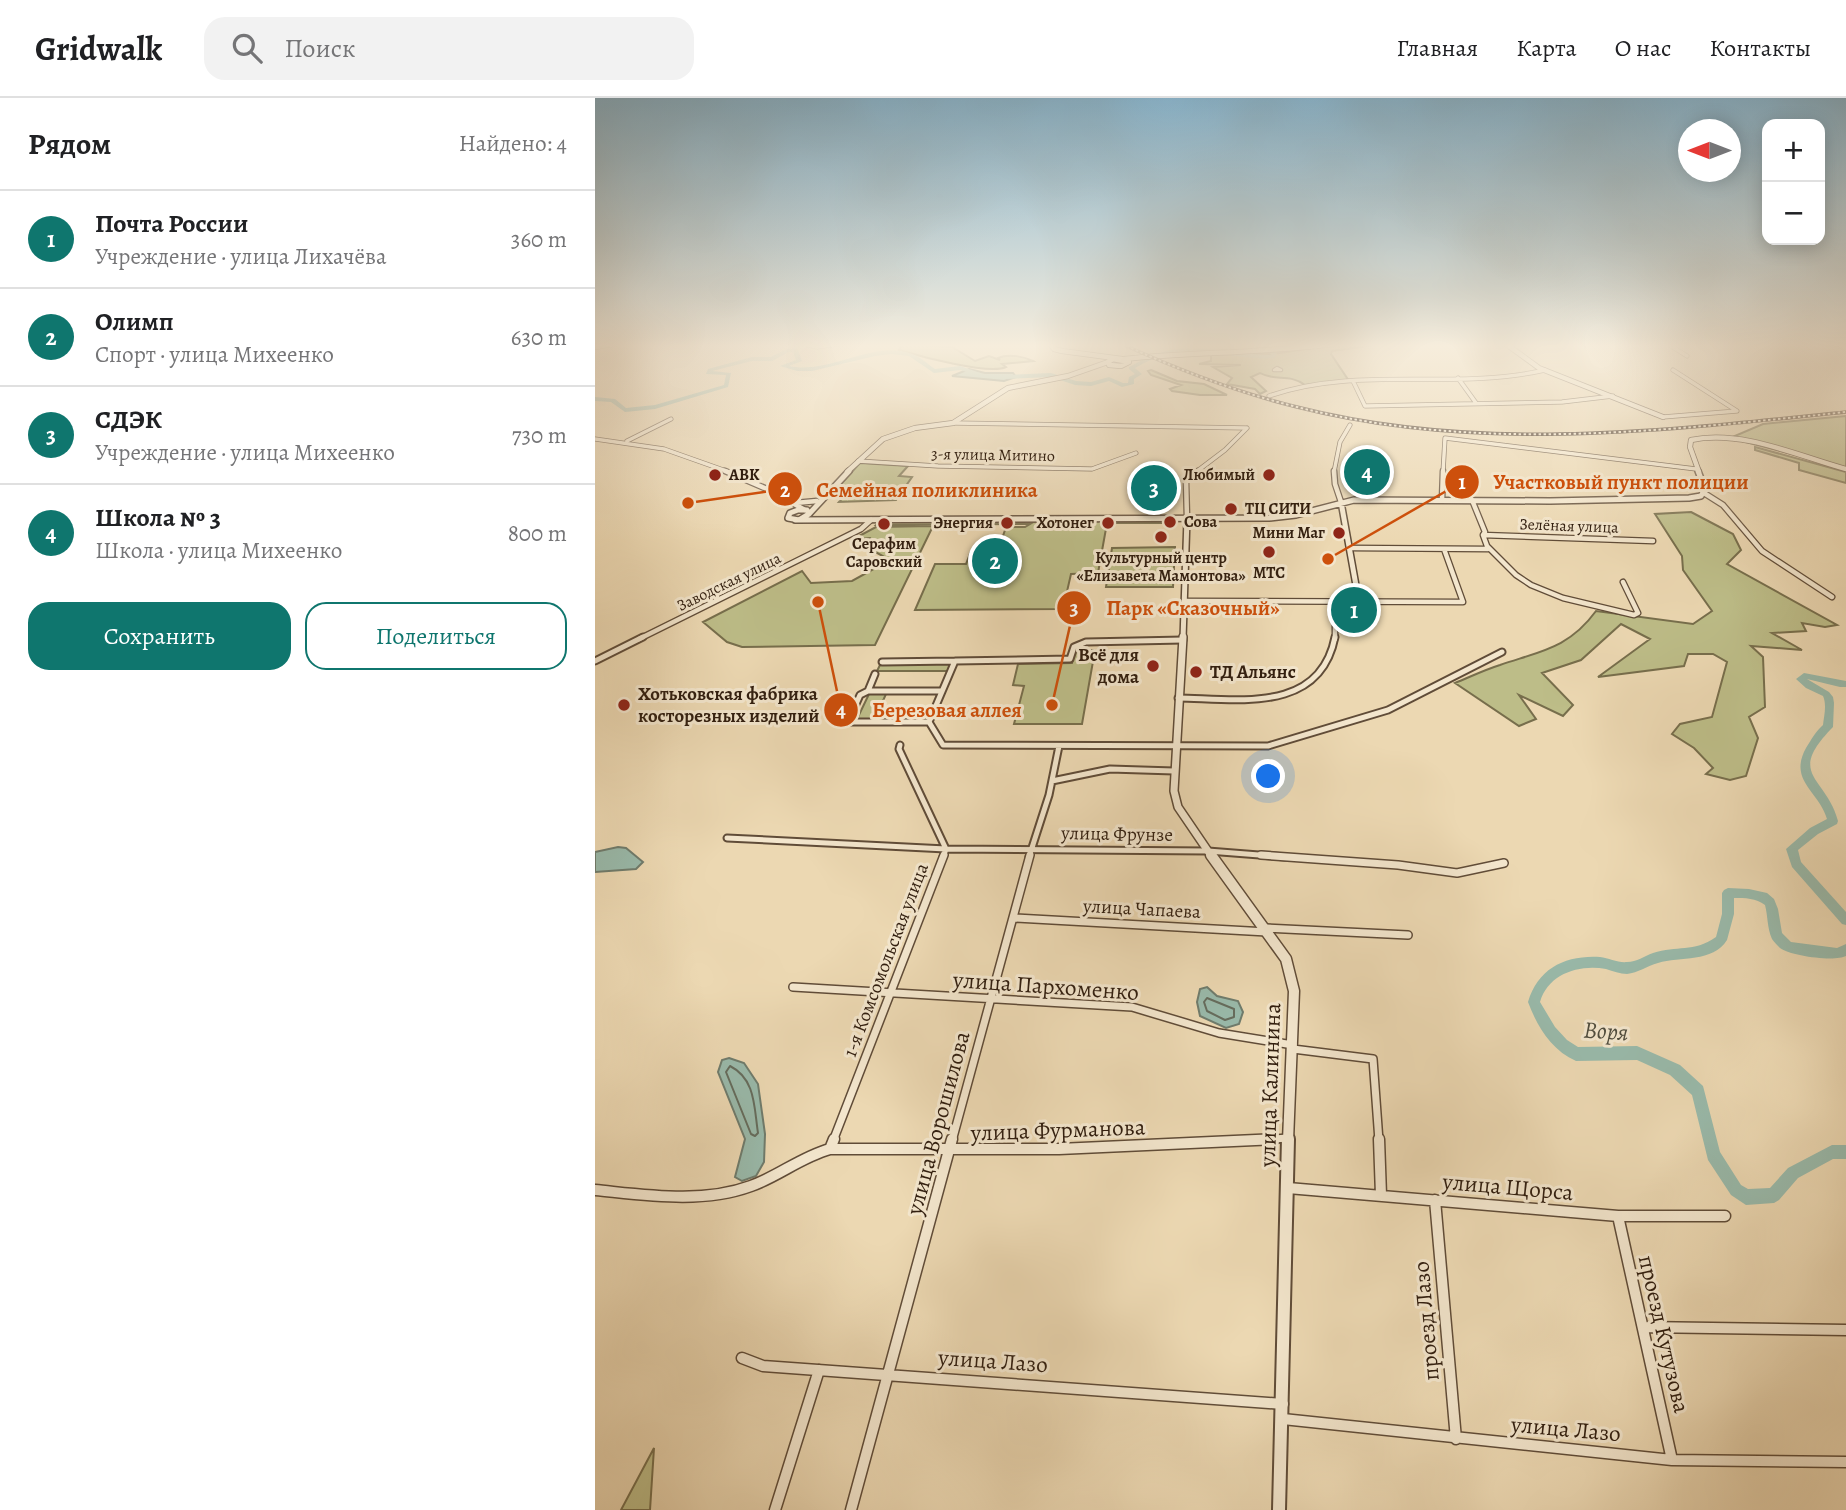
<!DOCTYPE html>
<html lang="ru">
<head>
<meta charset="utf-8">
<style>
  :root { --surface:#fff; --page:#f2f2f2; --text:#202124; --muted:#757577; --line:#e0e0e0; --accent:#0f766e }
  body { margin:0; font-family:Alegreya,serif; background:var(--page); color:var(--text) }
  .controls { position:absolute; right:21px; top:21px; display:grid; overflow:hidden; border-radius:14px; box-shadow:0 4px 18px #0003 }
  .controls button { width:63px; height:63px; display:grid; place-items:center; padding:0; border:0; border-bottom:2px solid var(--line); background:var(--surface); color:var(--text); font:35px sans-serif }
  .compass { position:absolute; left:1083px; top:21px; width:63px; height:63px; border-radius:50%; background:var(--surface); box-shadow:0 4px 18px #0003; rotate:270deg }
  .you { position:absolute; left:674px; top:679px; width:24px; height:24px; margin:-18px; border:5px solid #fff; border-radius:50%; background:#1a73e8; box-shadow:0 0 0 10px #1a73e833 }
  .badge { display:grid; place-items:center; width:46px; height:46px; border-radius:50%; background:var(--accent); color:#fff; font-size:23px; font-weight:700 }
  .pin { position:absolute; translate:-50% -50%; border:4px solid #fff; box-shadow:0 2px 7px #0006 }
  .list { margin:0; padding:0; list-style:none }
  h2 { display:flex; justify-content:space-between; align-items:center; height:91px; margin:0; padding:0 28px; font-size:30px }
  h2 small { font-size:23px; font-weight:400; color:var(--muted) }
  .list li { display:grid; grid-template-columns:46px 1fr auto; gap:21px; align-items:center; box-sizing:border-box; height:98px; padding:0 28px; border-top:2px solid var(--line) }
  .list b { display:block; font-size:26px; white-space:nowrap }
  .list p { margin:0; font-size:23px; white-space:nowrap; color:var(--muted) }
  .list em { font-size:23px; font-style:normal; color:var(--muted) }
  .actions { display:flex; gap:14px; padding:21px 28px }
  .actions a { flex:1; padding:16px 0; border:2px solid var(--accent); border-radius:21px; text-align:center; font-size:24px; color:var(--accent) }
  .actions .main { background:var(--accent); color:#fff }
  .icon { flex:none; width:38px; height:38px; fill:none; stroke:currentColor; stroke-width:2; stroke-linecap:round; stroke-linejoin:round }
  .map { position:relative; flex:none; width:1251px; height:1412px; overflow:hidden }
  header { display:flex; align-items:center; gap:42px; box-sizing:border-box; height:98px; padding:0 35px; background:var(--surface); border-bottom:2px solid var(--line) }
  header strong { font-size:33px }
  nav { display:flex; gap:38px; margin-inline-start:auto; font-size:24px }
  .search { width:490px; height:63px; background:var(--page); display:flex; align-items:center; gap:18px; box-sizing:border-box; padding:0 24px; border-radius:21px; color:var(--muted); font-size:26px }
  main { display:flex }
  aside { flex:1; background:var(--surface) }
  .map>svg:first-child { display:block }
</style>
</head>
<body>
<header>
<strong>Gridwalk</strong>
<div class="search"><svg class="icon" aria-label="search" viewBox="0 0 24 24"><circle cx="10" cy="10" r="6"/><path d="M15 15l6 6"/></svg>Поиск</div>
<nav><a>Главная</a><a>Карта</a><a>О нас</a><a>Контакты</a></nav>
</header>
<main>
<aside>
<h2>Рядом<small>Найдено: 4</small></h2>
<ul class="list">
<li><span class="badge">1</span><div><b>Почта России</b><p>Учреждение · улица Лихачёва</p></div><em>360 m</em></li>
<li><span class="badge">2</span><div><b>Олимп</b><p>Спорт · улица Михеенко</p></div><em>630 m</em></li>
<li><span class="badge">3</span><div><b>СДЭК</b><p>Учреждение · улица Михеенко</p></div><em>730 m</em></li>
<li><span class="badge">4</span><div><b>Школа № 3</b><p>Школа · улица Михеенко</p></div><em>800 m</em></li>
</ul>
<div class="actions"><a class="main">Сохранить</a><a>Поделиться</a></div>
</aside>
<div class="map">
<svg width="1251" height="1412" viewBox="0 0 1251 1412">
  <rect width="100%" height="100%" fill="#ecd8b2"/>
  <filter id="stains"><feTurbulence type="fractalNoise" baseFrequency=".00286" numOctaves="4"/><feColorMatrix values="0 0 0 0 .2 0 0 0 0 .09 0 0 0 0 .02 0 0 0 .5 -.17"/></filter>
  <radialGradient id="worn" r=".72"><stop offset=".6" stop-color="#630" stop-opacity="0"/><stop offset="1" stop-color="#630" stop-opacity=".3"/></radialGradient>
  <path fill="#bdbd88" stroke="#776e4c" stroke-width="2" d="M307,246l50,3 23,14 14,-5 11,4 -2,-2c11,-5 27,-1 35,3l-31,3 4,3c-17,8 -87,-11 -107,-17z
    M745,246h42l-50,7 -1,3 18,27 -44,4c-16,-12 -29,-3 -45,-12l-9,4 15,14 -6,3 -5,-5 -28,-5 5,-6 -19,-11 28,-2 -42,-1 12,-3v-8l62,1z
    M556,272l26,11 27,3 23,11h-27l-28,-4 -2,-2 11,-4 -30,-10 -3,-4z
    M1251,318v52l-116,-30 33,-14z
    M1160,349l91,25v11l-47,-13v-7l-44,-13z
    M265,365l48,3 -9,10 13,1 -16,23 -57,2 11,-13 -12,-2z
    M1096,414l42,22 8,16 -14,14 110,61 -12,2 -23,-4 4,8 -34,2 30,17 -51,-4 12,11 2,50 -16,10 9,21 -12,38 -16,4 -24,-6 7,-6 -19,-20 -22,-14 8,-10 32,-7 15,-55 -14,-8h-25l-4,12 -86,11 52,-38 -29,-15 -40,36 -39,13 31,32 -10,11 -44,-21 17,24 -17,7 -64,-43c15,-6 29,-13 45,-18 41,-14 69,-17 96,-54l97,13 19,-13 -29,-41 -1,-14 -27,-42z
    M576,422l4,3h-68l-9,50 -27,1 -8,35 -148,1 20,-46h31l5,-13h27l8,-24h19l5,-3 -154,1 3,-3z
    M338,428l-58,119 -133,2 -15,-5 -24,-20 99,-51 9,12 41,-2 38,-21 -22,-12 7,-4 -5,-6 -10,1 -1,-3 17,-9z
    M580,449l-2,40h-67l6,-39z
    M480,552h20l-13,74h-68l10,-38 -11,-1 5,-21 54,-1z
    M357,564l-3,9h-72l4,-8z
    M274,596h17l-11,25h-18z
    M59,1350l-4,62h-29z"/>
  <path fill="#99baab" stroke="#6f7c6d" stroke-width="2" d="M374,271l16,4h28l3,4 -12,4 -52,-5z
    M23,749l8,1 17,14 -7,7 -41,3v-20z
    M612,889l10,9 21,5 5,11 -4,12 -13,4 -26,-12 -3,-14 3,-13z
    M134,960l15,5 14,21 7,50 -1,28 -8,14 -14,5 -7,-4 10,-38 -27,-67 4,-12z"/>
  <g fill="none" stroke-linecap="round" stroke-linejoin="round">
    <path stroke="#656c5d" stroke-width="2" d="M612,900l27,11v8l-9,3 -18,-9 -3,-9z
      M135,968c26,13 24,42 28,67l-3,3 -4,-2 -25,-62z"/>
    <path fill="#99baab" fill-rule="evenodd" d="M672,246h6l4,11 -3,3c-35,3 -70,-12 -104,-5 -13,3 -24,9 -35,15l7,6 -8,5v5l-12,3 -13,-6 -18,5 -16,-1 -24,-8 -47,2 -3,-2 3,-2 47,-2 25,8 15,1 18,-5 14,6h5l1,-6 6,-3 -6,-5v-2c13,-7 27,-14 41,-17 33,-6 68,5 101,5z
      M200,250l3,2 4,11 -13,5c41,9 85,-27 123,-12 9,3 15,10 23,15l25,-3 20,7 -3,2 -17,-5 -26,3 -25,-17 -18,-2 -16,2 -63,15h-15l-17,-5 16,-6 -3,-8h-4l-17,9h-20l-40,10 19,2 -3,14 -73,22 -30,3 -14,-10 -16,-1v-4l20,2 11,9 29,-3 69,-20 2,-10 -20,-1 2,-5 44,-12h19l15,-8z
      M1209,575l42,8v6h-6l-33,-8 22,13 4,5 1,6 -1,24c-48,49 -7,49 5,94l-1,3 -19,10 -20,16 3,12 45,50v13l-4,-1 -50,-57 -6,-18 24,-21 17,-9c-8,-28 -39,-38 -21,-71 5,-8 10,-17 17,-23 1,-9 4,-20 0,-29l-17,-8 -10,-9z
      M1133,790l21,1 18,4 7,6 4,10 4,24 9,9 46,6 9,-4v12c-11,6 -56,0 -66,-8 -3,-3 -6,-6 -8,-9 -5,-11 -4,-23 -7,-34 -9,-7 -20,-7 -31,-7v16l-7,26c-14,23 -47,16 -69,23 -11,3 -20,10 -31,11 -7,0 -14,-3 -21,-5 -27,-5 -58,5 -66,33l15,25 12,13 11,7 59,-1 43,19 23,21 17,66 21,33 7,4 22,-1 18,-20 44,-23h14v14h-13l-35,19 -19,22 -5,3 -28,2 -15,-10 -23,-35 -16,-65 -22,-20 -33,-15 -61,1c-25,-11 -39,-35 -48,-59 10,-34 38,-47 72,-45 9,1 18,6 27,5 10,0 17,-6 26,-9 24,-8 40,0 63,-16l6,-23v-21l2,-3z"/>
    <g stroke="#604c38" stroke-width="4.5">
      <path id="pedestrian" d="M682,270l4,2h-7z"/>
    </g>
    <g stroke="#604c38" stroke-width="5">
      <path id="minor-far4" d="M1073,246l19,12
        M212,247l10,2 22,-3
        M863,280l18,25
        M758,283l12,25 197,-4 51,-6
        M674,298c88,-31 186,-5 276,-26
        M1068,319l74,-6 -64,-41
        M358,325l294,5
        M0,341l69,10 65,23
        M32,343l44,-22
        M263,363l80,5 154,3 44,-16
        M601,374l29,-22 22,-22
        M739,374l6,-30 10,-17
        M848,374l2,-34 251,31"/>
    </g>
    <g stroke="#604c38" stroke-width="7">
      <path id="minor-far3" d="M130,373l42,18 38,21
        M739,373l1,13 6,18
        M1109,395l19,12 39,46 70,46
        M847,402l1,-29
        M877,402l13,32 -2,3 4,11 29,29 15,10 32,13 71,17 4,-2 -15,-31
        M200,405l22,-2
        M592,420l-1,-38 12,-9
        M888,437l170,6
        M756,450l137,1
        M590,503l278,1 -19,-53
        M740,504v37
        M44,541l222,-110 10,-9"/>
    </g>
    <g stroke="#604c38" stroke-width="9">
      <path id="minor-far2" d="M0,563l48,-24
        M287,564l73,-1
        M273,593l7,-17
        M345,593h-72l-8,4 -12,27h81l14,23 325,1 120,-36 114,-58
        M583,600c60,1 142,16 157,-61
        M334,624l26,-61 115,-2 4,-12 12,-5 97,-2
        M305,647l-1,4 47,100 -3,8
        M457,683l58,-12 64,2
        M132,740l219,11 262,2 77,6
        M434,759l20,-62 10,-49"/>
    </g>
    <g stroke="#604c38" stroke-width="10">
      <path id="minor-far1" d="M666,757l137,10 59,8 47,-10
        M419,820l253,14
        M670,830l143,7
        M198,889l339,20 87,26 74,12
        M698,951l80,10 6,82
        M238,1043l111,-286
        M357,1043l78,-286
        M652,1043l41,-3"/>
    </g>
    <g stroke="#604c38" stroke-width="13">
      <path id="minor" d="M784,1041l2,56
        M235,1051l4,-10
        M693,1090l330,28h107
        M0,1092c51,5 107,14 156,-4 28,-10 50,-29 79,-37h229l216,-10
        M840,1102l21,239
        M1023,1118l54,244
        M1048,1229l203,3
        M147,1260l21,8 520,38
        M688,1321l389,41 174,2
        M180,1412l44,-140
        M256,1412l101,-371"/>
    </g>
    <g stroke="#604c38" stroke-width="6">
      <path id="tertiary-far4" d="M911,246l33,24 124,49
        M252,374l36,-33 32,-11 38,-5 55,-35 60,-12 40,-14
        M1104,374l-9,-25 1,-7c50,-11 107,16 155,29"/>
    </g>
    <g stroke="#604c38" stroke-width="8">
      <path id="tertiary-far3" d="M746,404l18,100
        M203,412h9l2,4 -10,6 -11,-2 2,-5z
        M214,416l40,-43
        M200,422l474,-2 27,-3 58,-15 196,1 139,-3 12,-2 4,-7 -7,-18
        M588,541l4,-121"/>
    </g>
    <g stroke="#604c38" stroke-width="10">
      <path id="tertiary-far2" d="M588,539l-9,154 4,16 34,50"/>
    </g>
    <g stroke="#604c38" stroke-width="13">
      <path id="tertiary-far1" d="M616,757l75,104 8,32 -6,150"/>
    </g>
    <g stroke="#604c38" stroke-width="16">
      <path id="tertiary" d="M684,1412l9,-371"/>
    </g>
    <g stroke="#311e0f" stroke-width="6">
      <path id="secondary" d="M456,246l3,5 8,2 60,8
        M0,249l18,-3
        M518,261l16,3 -8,4 -12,-1 -1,-3z
        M529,261c70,-7 140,-6 210,-15"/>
    </g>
    <use href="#pedestrian" stroke="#f3e6cd" stroke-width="2.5"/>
    <use href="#minor-far4" stroke="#f3e6cd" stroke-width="3.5"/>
    <use href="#minor-far3" stroke="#f3e6cd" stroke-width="4.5"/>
    <use href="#minor-far2" stroke="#f3e6cd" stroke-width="5"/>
    <use href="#minor-far1" stroke="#f3e6cd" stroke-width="7"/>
    <use href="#minor" stroke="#f3e6cd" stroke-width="10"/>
    <use href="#tertiary-far4" stroke="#f3e6cd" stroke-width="4.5"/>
    <use href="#tertiary-far3" stroke="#f3e6cd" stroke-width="5"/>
    <use href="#tertiary-far2" stroke="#f3e6cd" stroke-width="7"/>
    <use href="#tertiary-far1" stroke="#f3e6cd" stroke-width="10"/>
    <use href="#tertiary" stroke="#f3e6cd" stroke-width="12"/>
    <use href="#secondary" stroke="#f3e6cd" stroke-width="4.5"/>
    <g stroke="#311e0f" stroke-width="3.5">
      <path id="rail" d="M527,246c57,26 114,48 175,63 181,46 366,24 549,5"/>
    </g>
    <use href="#rail" stroke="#f3e6cd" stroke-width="2" stroke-dasharray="2.5" stroke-linecap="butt"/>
  </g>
  <linearGradient id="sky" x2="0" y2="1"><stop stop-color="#88b6d0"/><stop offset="0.56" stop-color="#f6eddc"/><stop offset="1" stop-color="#f6eddc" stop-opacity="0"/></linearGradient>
  <rect width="1251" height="443" fill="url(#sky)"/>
  <g fill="#8f2418" stroke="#f3e6cd" stroke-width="2.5">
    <circle cx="120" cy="377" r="7"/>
    <circle cx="674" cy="377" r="7"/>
    <circle cx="636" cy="411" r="7"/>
    <circle cx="575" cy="424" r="7"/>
    <circle cx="412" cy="425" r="7"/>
    <circle cx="513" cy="425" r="7"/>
    <circle cx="289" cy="426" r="7"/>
    <circle cx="744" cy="435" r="7"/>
    <circle cx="566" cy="439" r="7"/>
    <circle cx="674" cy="454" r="7"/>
    <circle cx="558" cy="568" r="7"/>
    <circle cx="601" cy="574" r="7"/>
    <circle cx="29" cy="607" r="7"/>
  </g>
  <g text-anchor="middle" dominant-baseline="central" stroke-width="6" stroke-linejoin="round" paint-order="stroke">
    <g font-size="16" fill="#311e0f" stroke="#f3e6cd">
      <text transform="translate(398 357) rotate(1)">3-я улица Митино</text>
      <text transform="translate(974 428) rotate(2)">Зелёная улица</text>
      <text transform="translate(134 484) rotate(-26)">Заводская улица</text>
    </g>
    <g font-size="16" font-weight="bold" fill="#311e0f" stroke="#f3e6cd" text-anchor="end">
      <text x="134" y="377" text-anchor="start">ABK</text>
      <text x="660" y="377">Любимый</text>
      <text x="650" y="411" text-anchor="start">ТЦ СИТИ</text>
      <text x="589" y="424" text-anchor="start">Сова</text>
      <text x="398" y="425">Энергия</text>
      <text x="499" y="425">Хотонег</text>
      <text x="730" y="435">Мини Маг</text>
      <text x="289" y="446" text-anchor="middle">Серафим<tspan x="289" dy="18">Саровский</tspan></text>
      <text x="566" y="460" text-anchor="middle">Культурный центр<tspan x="566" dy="18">«Елизавета Мамонтова»</tspan></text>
      <text x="674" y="475" text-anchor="middle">МТС</text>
    </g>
    <g font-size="19" font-weight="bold" fill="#311e0f" stroke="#f3e6cd" text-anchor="start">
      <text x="544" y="557" text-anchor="end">Всё для<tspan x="544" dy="22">дома</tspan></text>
      <text x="615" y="574">ТД Альянс</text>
      <text x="43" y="596">Хотьковская фабрика<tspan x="43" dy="22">косторезных изделий</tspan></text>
    </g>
    <g font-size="19" fill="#311e0f" stroke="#f3e6cd">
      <text transform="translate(522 736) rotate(1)">улица Фрунзе</text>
      <text transform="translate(547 811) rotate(3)">улица Чапаева</text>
      <text transform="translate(291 862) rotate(-69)">1-я Комсомольская улица</text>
    </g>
    <g font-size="23" fill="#311e0f" stroke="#f3e6cd">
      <text transform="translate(451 888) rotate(4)">улица Пархоменко</text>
      <text transform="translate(675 987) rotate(-88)">улица Калинина</text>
      <text transform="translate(343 1025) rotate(-75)">улица Ворошилова</text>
      <text transform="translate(463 1032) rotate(-2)">улица Фурманова</text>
      <text transform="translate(913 1089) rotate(5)">улица Щорса</text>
      <text transform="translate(831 1223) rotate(-95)">проезд Лазо</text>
      <text transform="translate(1069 1236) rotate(77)">проезд Кутузова</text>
      <text transform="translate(398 1263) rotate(4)">улица Лазо</text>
      <text transform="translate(971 1331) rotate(5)">улица Лазо</text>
    </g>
    <g font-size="24" font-style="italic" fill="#504d3e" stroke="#f3e6cd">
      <text transform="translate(1011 933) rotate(4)">Воря</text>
    </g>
  </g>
  <path fill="none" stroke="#cd500c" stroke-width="2.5" d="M733 461L867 384M93 405L190 391M457 607L479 510M223 504L246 612"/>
  <g fill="#cd500c" stroke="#f3e6cd" stroke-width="2.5">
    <circle cx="733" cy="461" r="7"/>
    <circle cx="93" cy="405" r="7"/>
    <circle cx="457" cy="607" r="7"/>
    <circle cx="223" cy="504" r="7"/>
    <circle cx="867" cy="384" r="18"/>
    <circle cx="190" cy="391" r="18"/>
    <circle cx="479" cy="510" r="18"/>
    <circle cx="246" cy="612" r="18"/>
  </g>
  <g font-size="21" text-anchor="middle" font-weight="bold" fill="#fff">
    <text x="867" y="391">1</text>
    <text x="190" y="399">2</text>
    <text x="479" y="517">3</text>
    <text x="246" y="619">4</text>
  </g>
  <g font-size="21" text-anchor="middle" font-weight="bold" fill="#cd500c" stroke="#f3e6cd" stroke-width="6" stroke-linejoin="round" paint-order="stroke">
    <text x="1026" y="391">Участковый пункт полиции</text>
    <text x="332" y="399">Семейная поликлиника</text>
    <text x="598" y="517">Парк «Сказочный»</text>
    <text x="352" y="619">Березовая аллея</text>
  </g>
  <rect width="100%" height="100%" filter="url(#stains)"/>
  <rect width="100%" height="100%" fill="url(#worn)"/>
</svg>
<div class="controls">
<button>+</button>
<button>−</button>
</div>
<svg class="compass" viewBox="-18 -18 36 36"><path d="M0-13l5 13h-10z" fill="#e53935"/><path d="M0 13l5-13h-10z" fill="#757577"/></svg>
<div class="you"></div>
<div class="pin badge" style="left:759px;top:512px">1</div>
<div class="pin badge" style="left:400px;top:463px">2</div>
<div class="pin badge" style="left:559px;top:390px">3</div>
<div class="pin badge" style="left:772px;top:374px">4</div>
</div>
</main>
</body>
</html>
